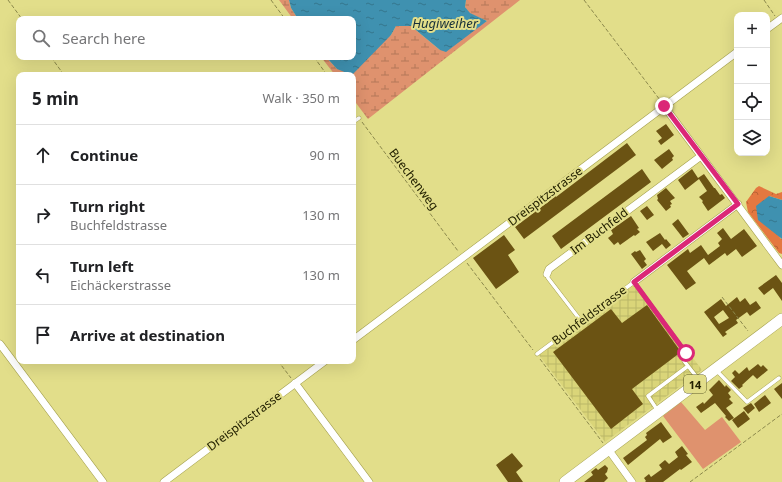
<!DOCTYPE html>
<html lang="en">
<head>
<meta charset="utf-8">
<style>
  :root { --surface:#fff; --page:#f2f2f2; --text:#202124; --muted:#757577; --line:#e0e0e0 }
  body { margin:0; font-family:"Noto Sans",sans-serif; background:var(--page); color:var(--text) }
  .controls { position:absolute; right:12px; top:12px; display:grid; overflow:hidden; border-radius:8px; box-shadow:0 4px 16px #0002 }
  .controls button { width:36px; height:36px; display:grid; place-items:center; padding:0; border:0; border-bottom:1px solid var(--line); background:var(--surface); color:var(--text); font:20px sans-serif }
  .stop { position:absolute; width:12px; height:12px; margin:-9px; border:3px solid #db2777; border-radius:50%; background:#fff }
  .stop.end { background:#db2777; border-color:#fff; box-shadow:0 1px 4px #0008 }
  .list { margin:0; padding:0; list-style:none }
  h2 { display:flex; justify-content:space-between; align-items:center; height:52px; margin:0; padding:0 16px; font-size:17px }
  h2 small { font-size:13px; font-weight:400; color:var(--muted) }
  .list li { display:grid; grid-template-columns:26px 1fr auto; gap:12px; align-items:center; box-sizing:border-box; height:60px; padding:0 16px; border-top:1px solid var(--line) }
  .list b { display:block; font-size:15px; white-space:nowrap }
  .list p { margin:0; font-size:13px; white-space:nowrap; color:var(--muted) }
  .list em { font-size:13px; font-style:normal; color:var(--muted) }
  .icon { flex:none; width:22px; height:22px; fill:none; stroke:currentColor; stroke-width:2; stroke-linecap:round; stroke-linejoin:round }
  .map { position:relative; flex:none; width:782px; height:482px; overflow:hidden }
  .search { position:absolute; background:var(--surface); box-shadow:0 4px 16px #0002; left:16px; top:16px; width:340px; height:44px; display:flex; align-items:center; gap:10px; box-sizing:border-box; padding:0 14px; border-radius:8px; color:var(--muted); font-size:15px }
  .panel { position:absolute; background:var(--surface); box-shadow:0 4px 16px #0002; left:16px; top:72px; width:340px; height:292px; border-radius:8px }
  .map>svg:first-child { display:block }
</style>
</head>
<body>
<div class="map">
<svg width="782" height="482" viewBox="0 0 782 482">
  <defs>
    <pattern id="industrial-grid" width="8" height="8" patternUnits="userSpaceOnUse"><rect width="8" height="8" fill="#dad579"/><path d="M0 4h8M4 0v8" fill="none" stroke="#bbb767"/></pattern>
    <pattern id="forest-crowns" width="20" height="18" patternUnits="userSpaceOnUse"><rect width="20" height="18" fill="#e47840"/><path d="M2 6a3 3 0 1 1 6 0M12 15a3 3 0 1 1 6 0" fill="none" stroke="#b86233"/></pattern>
    <pattern id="wetland-marsh" width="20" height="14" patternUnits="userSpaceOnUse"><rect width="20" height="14" fill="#df926e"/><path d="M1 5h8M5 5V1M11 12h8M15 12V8" fill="none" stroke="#b47758"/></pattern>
    <pattern id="water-ripples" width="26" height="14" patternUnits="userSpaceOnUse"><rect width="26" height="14" fill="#3f91b0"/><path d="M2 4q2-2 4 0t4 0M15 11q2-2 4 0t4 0" fill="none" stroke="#34768d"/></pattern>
  </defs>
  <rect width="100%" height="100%" fill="#e2de8a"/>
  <path fill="url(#industrial-grid)" d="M636,282l66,88 -97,72 -66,-87z"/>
  <path fill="#df926e" d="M681,402l24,28 17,-13 19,25 -38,27 -40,-53z"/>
  <path fill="url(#forest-crowns)" d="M759,186l17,8 6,-2v8l-13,-4 11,42 2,1v15l-3,-1 -31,-41 -2,-10 10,-14z"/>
  <path fill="url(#wetland-marsh)" d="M279,0h10l2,8 7,11h-5z
    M466,0h54l-152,119 -15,-20v-24h-18l-14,-18h5l11,12 54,-34 5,-9h15l29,24 47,-29 -18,-8 -4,-6z"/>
  <path fill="url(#water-ripples)" d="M289,0h177l-1,7 5,6 17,8 -41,31 -6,-2 -29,-24h-15l-5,9 -39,40 -15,-6 -11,-12h27v-38h-55l-7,-11z
    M769,196l13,4v39l-24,-19 -2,-14z"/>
  <path fill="#6b5313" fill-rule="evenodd" d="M666,124l8,11 -13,10 -3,-4 4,-3 -6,-7z
    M627,143l9,12 -112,84 -9,-12 41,-31v1z
    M669,149l5,7 -2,2 1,2 -11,9 -8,-9z
    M642,169l9,13 -90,67 -9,-13z
    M692,169l6,9 6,-4 10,14h1l5,7 2,-1 3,4 -17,13 -6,-9 1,-1 -4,-4 8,-6 -8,-12 -14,11 -7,-10z
    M666,188l9,10 -5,3 2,3 -2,1 1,2 -5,4 -9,-11 1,-1 -1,-4z
    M647,206l7,9 -7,5 -7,-9z
    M631,216l8,12 -2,1 3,3 -5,4 -1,-1 -14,10 -2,-3 -4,3 -6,-7 5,-4 -2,-4z
    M678,219l11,15 -6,4 -11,-14z
    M723,228l8,11 13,-10 13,17 -15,11 -6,-8 -9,7 -2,-3 -16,12 -5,-7 -17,13 9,12 -10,7 -19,-25 21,-16 2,4 11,-8 7,10 12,-9 -2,-3 4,-4 -5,-6z
    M660,233l5,7 1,-1 5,6 -5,4 -4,-5 -9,7 -7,-9z
    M504,235l11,15 -7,5 11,17 -23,17 -23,-31z
    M640,250l6,9 -2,2 3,4 -5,4 -11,-15 4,-3 1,1z
    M776,275l6,8v18l-9,-13 -9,7 -6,-7z
    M737,297l3,5 5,-4 5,7 6,-4 5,7 -11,8 -3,-4 -11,8 2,3 -13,9 2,2 -4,3 -19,-25 17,-13 5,7zM723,310l6,8 -10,6 -5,-7z
    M647,305l34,47 -49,37 11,15 -32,25 -58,-77 58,-43 11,14z
    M758,364l3,3 2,-2 5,5 -11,9 -4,-4 -11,10 1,1 -4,3 -8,-8 4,-4 -3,-4 3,-3 4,4 8,-7 2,4z
    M719,380l6,7 1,-2 5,5 -3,3 3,4 -2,2 4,4 -7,5 8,10 -5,3 -4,-4 1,-1 -11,-13 -14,10 -5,-6 7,-5 1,2 9,-9 -4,-5z
    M782,383v16l-8,-10z
    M765,395l6,8 -12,9 -5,-8z
    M751,403l4,5 -7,6 -5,-6z
    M744,411l6,8 -12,9 -6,-8z
    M661,422l11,15 -9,6 -3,-4 -32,26 -5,-7 24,-18 -2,-3 2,-2 -1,-2z
    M682,446l6,8 -2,1 6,7 -11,8 -1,-1 -17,13h-18l1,-1 -2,-3 5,-4 2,3 11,-8 -3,-4 6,-5 4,4 9,-7 -3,-5z
    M512,453l11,13 -7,6 7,10h-15l-12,-17z
    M605,465l3,3 -1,4 -2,2 3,4 -4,4h-20l9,-7 -2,-3 5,-4 2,2z"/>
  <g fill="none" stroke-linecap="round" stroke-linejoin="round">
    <g stroke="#a5a14e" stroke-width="4.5">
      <path id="service" d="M353,122l6,-4
        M547,274l1,4 33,43
        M537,354l97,-72 52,71 -2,8 4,5
        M716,370l31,32 32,-24
        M658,411l-10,-15 40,-30 11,14"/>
    </g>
    <g stroke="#a5a14e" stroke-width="8">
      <path id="minor" d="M767,29l15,-11
        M664,106l118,159
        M547,274l2,-5 152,-113
        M634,282l104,-78
        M353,340l384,-288
        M0,344l103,138
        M295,383l74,99
        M608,449l24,33
        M164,482l161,-121"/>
    </g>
    <g stroke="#a5a14e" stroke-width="12">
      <path id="primary" d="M565,482l217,-163"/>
    </g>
    <path stroke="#8c894c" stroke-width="1" stroke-dasharray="4 2" stroke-linecap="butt" d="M8,0l14,19
      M271,0l14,19
      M584,0l76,100
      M764,0l11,16
      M51,57l13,18
      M314,57l13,18
      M353,110l2,3
      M362,122l96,129
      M467,263l66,87
      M722,297l26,34
      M540,359l63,84
      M278,361l13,17
      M690,482l92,-68"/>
    <use href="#service" stroke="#fff" stroke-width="3.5"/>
    <use href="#minor" stroke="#fff" stroke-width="7"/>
    <use href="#primary" stroke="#fff" stroke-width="11"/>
  </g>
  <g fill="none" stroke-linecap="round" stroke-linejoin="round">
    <path stroke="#db2777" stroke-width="5" d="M664,106l74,98 -104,78 52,71"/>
  </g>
  <g text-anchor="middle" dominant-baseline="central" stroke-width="4" stroke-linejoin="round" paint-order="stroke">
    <rect fill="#e2de8a" stroke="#5c5a29" stroke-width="1" x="684" y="375" width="22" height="18" rx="3"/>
    <g font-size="11" font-weight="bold" fill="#232100">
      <text x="695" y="384">14</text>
    </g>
    <g font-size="12" fill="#232100" stroke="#e2de8a">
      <text transform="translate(414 179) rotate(53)">Buechenweg</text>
      <text transform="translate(545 196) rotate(-37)">Dreispitzstrasse</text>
      <text transform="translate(599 231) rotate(-37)">Im Buchfeld</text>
      <text transform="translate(589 315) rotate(-37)">Buchfeldstrasse</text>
      <text transform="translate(244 421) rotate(-37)">Dreispitzstrasse</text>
    </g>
    <g font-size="13" font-style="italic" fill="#162f39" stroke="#e2de8a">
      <text x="445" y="23">Hugiweiher</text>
    </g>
  </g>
</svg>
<div class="controls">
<button>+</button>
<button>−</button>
<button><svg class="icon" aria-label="locate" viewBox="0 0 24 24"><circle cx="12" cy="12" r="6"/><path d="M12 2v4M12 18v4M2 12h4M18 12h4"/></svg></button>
<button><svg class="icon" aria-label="layers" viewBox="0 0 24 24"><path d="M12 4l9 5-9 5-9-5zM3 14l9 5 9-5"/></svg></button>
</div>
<div class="stop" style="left:686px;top:353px"></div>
<div class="stop end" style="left:664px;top:106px"></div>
<div class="search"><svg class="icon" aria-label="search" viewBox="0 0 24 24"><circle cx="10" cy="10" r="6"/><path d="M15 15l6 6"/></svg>Search here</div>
<section class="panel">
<h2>5 min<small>Walk · 350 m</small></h2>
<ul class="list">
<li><svg class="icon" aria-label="ahead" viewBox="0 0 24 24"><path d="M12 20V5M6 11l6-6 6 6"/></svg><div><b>Continue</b></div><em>90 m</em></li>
<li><svg class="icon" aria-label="right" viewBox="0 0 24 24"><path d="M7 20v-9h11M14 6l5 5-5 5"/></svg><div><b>Turn right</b><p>Buchfeldstrasse</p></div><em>130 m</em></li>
<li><svg class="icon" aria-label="left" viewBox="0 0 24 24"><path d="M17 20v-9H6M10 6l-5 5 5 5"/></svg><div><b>Turn left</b><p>Eichäckerstrasse</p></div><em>130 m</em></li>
<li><svg class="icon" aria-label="arrive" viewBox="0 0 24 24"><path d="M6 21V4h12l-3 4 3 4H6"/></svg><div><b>Arrive at destination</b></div></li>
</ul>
</section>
</div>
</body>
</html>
